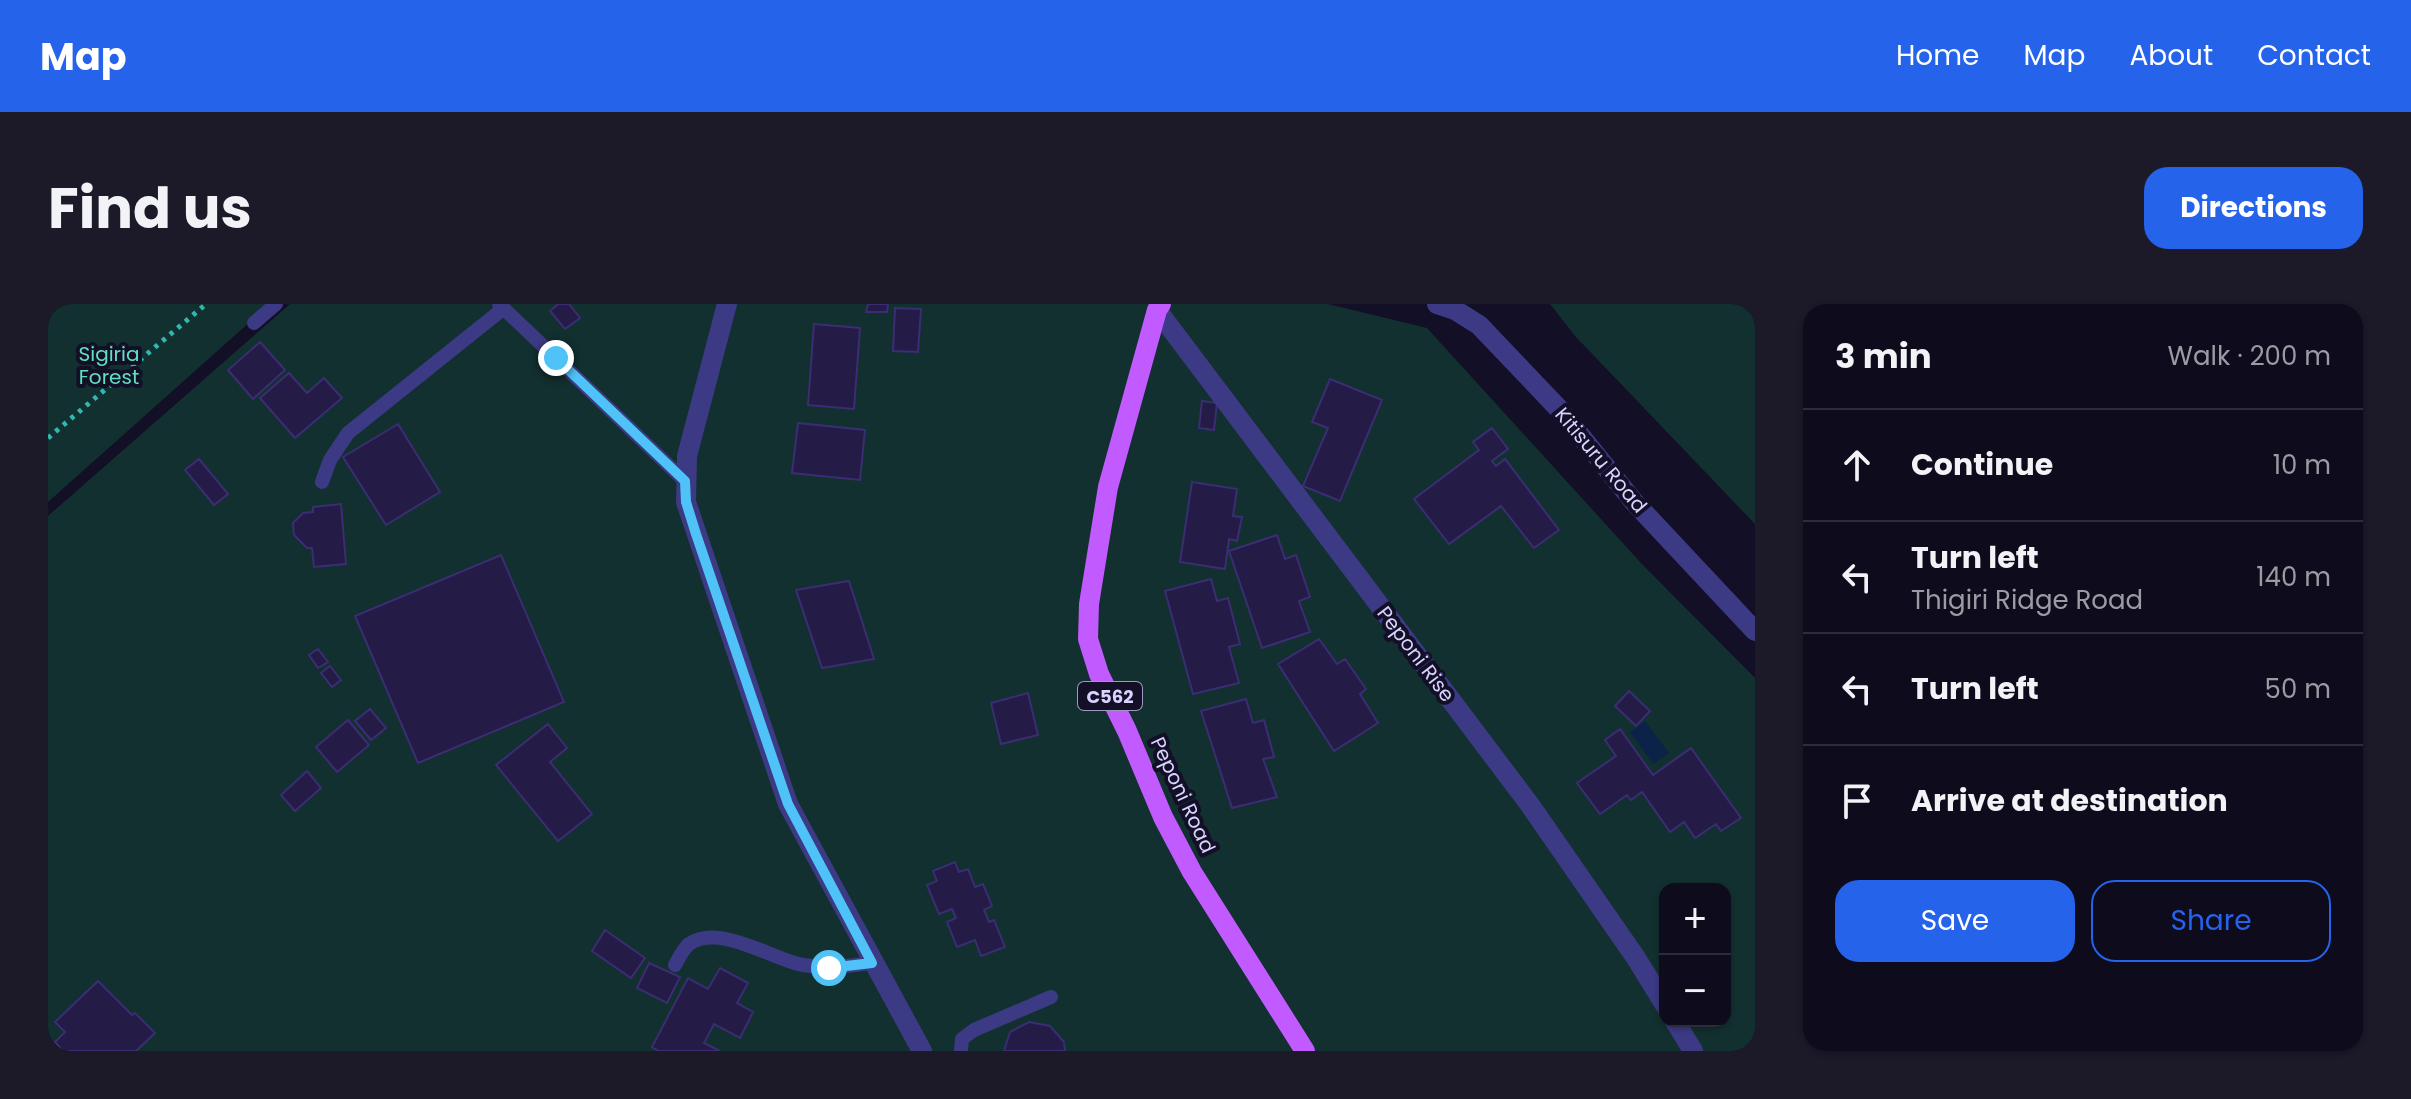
<!DOCTYPE html>
<html lang="en">
<head>
<meta charset="utf-8">
<style>
  :root { --surface:#0e0b1c; --page:#1c1929; --text:#f1f3f6; --muted:#9b9ba3; --line:#2e2b3b; --accent:#2563eb }
  body { margin:0; font-family:Poppins,sans-serif; background:var(--page); color:var(--text) }
  .controls { position:absolute; right:24px; bottom:24px; display:grid; overflow:hidden; border-radius:16px; box-shadow:0 2px 6px #0004 }
  .controls button { width:72px; height:72px; display:grid; place-items:center; padding:0; border:0; border-bottom:2px solid var(--line); background:var(--surface); color:var(--text); font:40px sans-serif }
  .stop { position:absolute; width:24px; height:24px; margin:-18px; border:6px solid #4fc3f7; border-radius:50%; background:#fff }
  .stop.end { background:#4fc3f7; border-color:#fff; box-shadow:0 2px 8px #0008 }
  .list { margin:0; padding:0; list-style:none }
  h2 { display:flex; justify-content:space-between; align-items:center; height:104px; margin:0; padding:0 32px; font-size:34px }
  h2 small { font-size:26px; font-weight:400; color:var(--muted) }
  .list li { display:grid; grid-template-columns:52px 1fr auto; gap:24px; align-items:center; box-sizing:border-box; height:112px; padding:0 32px; border-top:2px solid var(--line) }
  .list b { display:block; font-size:30px; white-space:nowrap }
  .list p { margin:0; font-size:26px; white-space:nowrap; color:var(--muted) }
  .list em { font-size:26px; font-style:normal; color:var(--muted) }
  .actions { display:flex; gap:16px; padding:24px 32px }
  .actions a { flex:1; padding:18px 0; border:2px solid var(--accent); border-radius:24px; text-align:center; font-size:28px; color:var(--accent) }
  .actions .main { background:var(--accent); color:#fff }
  .icon { flex:none; width:44px; height:44px; fill:none; stroke:currentColor; stroke-width:2; stroke-linecap:round; stroke-linejoin:round }
  .map { position:relative; flex:none; width:1707px; height:747px; overflow:hidden; border-radius:24px }
  header { display:flex; align-items:center; gap:48px; box-sizing:border-box; height:112px; padding:0 40px; background:var(--accent); color:#fff }
  header strong { font-size:38px }
  nav { display:flex; gap:44px; margin-inline-start:auto; font-size:28px }
  .intro { display:flex; align-items:center; justify-content:space-between; box-sizing:border-box; height:192px; padding:0 48px }
  h1 { margin:0; font-size:56px }
  .button { padding:20px 36px; border-radius:24px; background:var(--accent); color:#fff; font-size:28px; font-weight:700 }
  main { display:flex; gap:48px; padding:0 48px }
  aside { flex:1; background:var(--surface); border-radius:24px; box-shadow:0 2px 6px #0004 }
  .map>svg:first-child { display:block }
</style>
</head>
<body>
<header>
<strong>Map</strong>
<nav><a>Home</a><a>Map</a><a>About</a><a>Contact</a></nav>
</header>
<div class="intro"><h1>Find us</h1><a class="button">Directions</a></div>
<main>
<div class="map">
<svg width="1707" height="747" viewBox="0 0 1707 747">
  <rect width="100%" height="100%" fill="#130f26"/>
  <path fill="#12302f" fill-rule="evenodd" d="M0,0h222l-222,198z
    M242,0h1038l99,24 214,235 114,115v373h-1707v-535zM1617,585h60v132h-60z
    M1502,0h205v220l-179,-187z"/>
  <path fill="#0c2248" d="M1597,417l24,32 -16,11 -23,-32z"/>
  <path fill="#241b47" stroke="#3b2d73" stroke-width="2" d="M510,0h11l11,14 -15,11 -15,-18z
    M820,0h20l-1,8h-21z
    M847,4l26,1 -3,43 -25,-1z
    M766,20l46,4 -6,81 -46,-4z
    M212,38l25,28 -32,29 -25,-29z
    M241,69l18,20 17,-15 18,20 -47,40 -35,-40z
    M1282,75l52,21 -42,101 -37,-15 25,-58 -16,-6z
    M1154,97l15,2 -3,27 -15,-2z
    M750,119l67,7 -5,50 -68,-7z
    M350,120l42,68 -54,33 -43,-68z
    M1444,124l16,21 -16,12 4,5 9,-7 54,71 -25,18 -33,-42 -52,38 -35,-45 65,-49 -6,-8z
    M151,155l29,35 -14,11 -29,-35z
    M1144,178l45,7 -4,27 9,1 -5,24 -8,-2 -4,30 -45,-7z
    M293,200l5,60 -32,3 -2,-19h-5l-13,-13 -1,-12 10,-10 10,-1v-5z
    M1229,231l8,24 11,-4 14,42 -11,4 11,31 -48,16 -33,-97z
    M453,251l63,147 -146,61 -63,-147z
    M1163,275l6,22 11,-3 12,46 -11,3 10,36 -46,11 -28,-103z
    M801,277l25,78 -52,9 -26,-78z
    M1271,335l18,25 8,-5 21,30 -6,5 18,29 -44,28 -56,-87z
    M270,345l10,13 -10,6 -9,-13z
    M282,362l11,14 -9,7 -11,-14z
    M1581,387l21,20 -14,15 -21,-20z
    M980,389l10,42 -37,9 -10,-41z
    M1198,395l7,24 11,-3 10,37 -11,2 14,38 -45,11 -31,-97z
    M322,405l16,19 -15,12 -16,-19z
    M300,416l21,25 -32,27 -21,-25z
    M500,420l19,24 -17,14 42,52 -34,27 -62,-76z
    M1572,425l33,46 38,-27 50,70 -20,13 -5,-7 -21,14 -11,-16 -14,10 -28,-40 -11,8 -4,-5 -27,19 -23,-31 39,-27 -11,-16z
    M259,467l14,17 -26,23 -14,-16z
    M907,558l4,10 9,-3 7,18 8,-3 9,22 -8,4 5,12 5,-2 11,27 -24,9 -6,-16 -18,7 -10,-25 9,-4 -4,-9 -13,5 -12,-29 10,-4 -4,-10z
    M557,626l40,28 -14,20 -39,-27z
    M601,659l31,14 -13,26 -30,-15z
    M672,664l28,15 -11,20 16,9 -13,26 -26,-14 -10,19 16,8h-61l-7,-4 36,-69 20,11z
    M50,677l34,34 3,-2 20,20 -19,18h-73l-8,-9 10,-10 -10,-10z
    M981,718l21,4 14,16 1,9h-61l6,-19z"/>
  <g fill="none" stroke-linecap="round" stroke-linejoin="round">
    <path stroke="#2fb8b0" stroke-width="5" stroke-dasharray="4 6" stroke-linecap="butt" d="M0,134l158,-134"/>
    <path stroke="#3d3a85" stroke-width="14" d="M451,0l186,177
      M206,19l22,-19
      M274,178l8,-22 18,-27 156,-125
      M627,661c4,-7 8,-16 14,-21 31,-21 82,15 114,21 23,4 46,1 69,-2
      M913,747l1,-12 12,-9 77,-33"/>
    <path stroke="#3d3a85" stroke-width="20" d="M1109,6l373,495 106,153 29,47
      M1627,717l18,30"/>
    <path stroke="#3d3a85" stroke-width="20" d="M679,0l-40,152 -1,46 102,302 134,247
      M1389,0l18,6 24,15 80,84 75,93 121,129"/>
    <path stroke="#c25bff" stroke-width="20" d="M1113,0l-4,6 -49,177 -19,117 -1,35 11,35 28,57 36,86 29,55 113,179"/>
  </g>
  <g fill="none" stroke-linecap="round" stroke-linejoin="round">
    <path stroke="#4fc3f7" stroke-width="10" d="M508,54l129,123 1,21 10,32 92,270 84,159 -43,5"/>
  </g>
  <g text-anchor="middle" dominant-baseline="central" stroke-width="8" stroke-linejoin="round" paint-order="stroke">
    <rect fill="#130f26" stroke="#9e99be" stroke-width="2" x="1030" y="378" width="64" height="28" rx="6"/>
    <g font-size="18" font-weight="bold" fill="#d9d4ff">
      <text x="1062" y="392">C562</text>
    </g>
    <g font-size="20" fill="#5fe0c0" stroke="#130f26">
      <text x="61" y="50">Sigiria<tspan x="61" dy="23">Forest</tspan></text>
    </g>
    <g font-size="20" fill="#d9d4ff" stroke="#130f26">
      <text transform="translate(1553 156) rotate(50)">Kitisuru Road</text>
      <text transform="translate(1368 350) rotate(53)">Peponi Rise</text>
      <text transform="translate(1135 491) rotate(65)">Peponi Road</text>
    </g>
  </g>
</svg>
<div class="controls">
<button>+</button>
<button>−</button>
</div>
<div class="stop" style="left:781px;top:664px"></div>
<div class="stop end" style="left:508px;top:54px"></div>
</div>
<aside>
<h2>3 min<small>Walk · 200 m</small></h2>
<ul class="list">
<li><svg class="icon" aria-label="ahead" viewBox="0 0 24 24"><path d="M12 20V5M6 11l6-6 6 6"/></svg><div><b>Continue</b></div><em>10 m</em></li>
<li><svg class="icon" aria-label="left" viewBox="0 0 24 24"><path d="M17 20v-9H6M10 6l-5 5 5 5"/></svg><div><b>Turn left</b><p>Thigiri Ridge Road</p></div><em>140 m</em></li>
<li><svg class="icon" aria-label="left" viewBox="0 0 24 24"><path d="M17 20v-9H6M10 6l-5 5 5 5"/></svg><div><b>Turn left</b></div><em>50 m</em></li>
<li><svg class="icon" aria-label="arrive" viewBox="0 0 24 24"><path d="M6 21V4h12l-3 4 3 4H6"/></svg><div><b>Arrive at destination</b></div></li>
</ul>
<div class="actions"><a class="main">Save</a><a>Share</a></div>
</aside>
</main>
</body>
</html>
